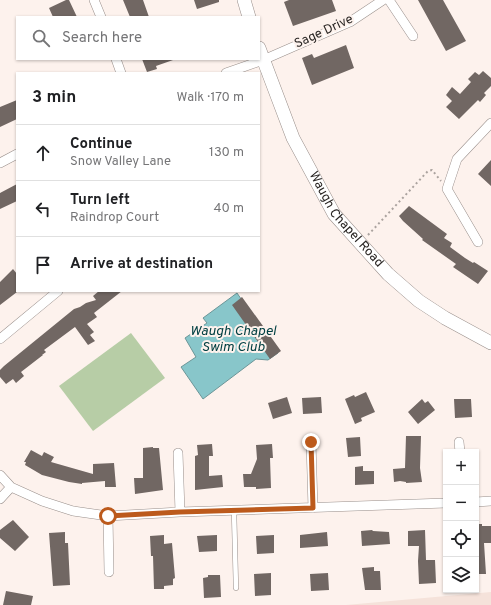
<!DOCTYPE html>
<html lang="en">
<head>
<meta charset="utf-8">
<style>
  :root { --surface:#fff; --page:#f6f6f6; --text:#202124; --muted:#757577; --line:#e0e0e0 }
  body { margin:0; font-family:Overpass,sans-serif; background:var(--page); color:var(--text) }
  .controls { position:absolute; right:12px; bottom:12px; display:grid; overflow:hidden; border-radius:0px; box-shadow:0 1px 3px #0004 }
  .controls button { width:36px; height:36px; display:grid; place-items:center; padding:0; border:0; border-bottom:1px solid var(--line); background:var(--surface); color:var(--text); font:20px sans-serif }
  .stop { position:absolute; width:12px; height:12px; margin:-9px; border:3px solid #bc5a1c; border-radius:50%; background:#fff }
  .stop.end { background:#bc5a1c; border-color:#fff; box-shadow:0 1px 4px #0008 }
  .list { margin:0; padding:0; list-style:none }
  h2 { display:flex; justify-content:space-between; align-items:center; height:52px; margin:0; padding:0 16px; font-size:17px }
  h2 small { font-size:13px; font-weight:400; color:var(--muted) }
  .list li { display:grid; grid-template-columns:26px 1fr auto; gap:12px; align-items:center; box-sizing:border-box; height:56px; padding:0 16px; border-top:1px solid var(--line) }
  .list b { display:block; font-size:15px; white-space:nowrap }
  .list p { margin:0; font-size:13px; white-space:nowrap; color:var(--muted) }
  .list em { font-size:13px; font-style:normal; color:var(--muted) }
  .icon { flex:none; width:22px; height:22px; fill:none; stroke:currentColor; stroke-width:2; stroke-linecap:round; stroke-linejoin:round }
  .map { position:relative; flex:none; width:491px; height:605px; overflow:hidden }
  .search { position:absolute; background:var(--surface); box-shadow:0 1px 3px #0004; left:16px; top:16px; width:244px; height:44px; display:flex; align-items:center; gap:10px; box-sizing:border-box; padding:0 14px; border-radius:0px; color:var(--muted); font-size:15px }
  .panel { position:absolute; background:var(--surface); box-shadow:0 1px 3px #0004; left:16px; top:72px; width:244px; height:220px; border-radius:0px }
  .map>svg:first-child { display:block }
</style>
</head>
<body>
<div class="map">
<svg width="491" height="605" viewBox="0 0 491 605">
  <rect width="100%" height="100%" fill="#fdf2ed"/>
  <path fill="#f5e2da" d="M491,592v13h-145z"/>
  <path fill="#b7cda6" d="M131,333l34,45 -72,53 -34,-45z"/>
  <path fill="#88c6ca" stroke="#6c9698" d="M237,293l41,60 -10,7 -12,-1 -53,40 -22,-32 15,-10 -11,-19 22,-15 -4,-5z"/>
  <path fill="#716763" d="M66,0h3l8,17h-24l-4,-9z
    M123,0h20l6,17h-19z
    M194,0h25v2l-22,7z
    M289,0h43l4,11 -43,15 -9,-24z
    M418,0h25l23,41 -20,10z
    M346,45l8,23 -42,17 -10,-27 10,-4 2,4z
    M142,59h30l1,1 -17,6 1,3 -10,3z
    M483,71l8,7v8l-7,7 2,2 -6,7 -2,-2 -19,19 -13,-12 6,-6 -6,-6 6,-8 8,7 11,-12 -3,-3 7,-7 4,3z
    M17,100v19l-17,8v-20z
    M491,160v26l-13,-12z
    M17,184v17l-17,8v-16z
    M409,206l38,28 -3,4 8,5 -2,4 15,11 8,5 1,-1 14,9 -10,13 -25,-17 3,-3 -34,-24 1,-1 -20,-18 -4,-5z
    M13,269l4,5v18l-17,13v-23z
    M99,291h23l-28,22 3,4 -10,7 7,8 -4,3 5,6 -7,4 -13,-18 -31,23 2,2 -4,3h1l-22,17 3,4 -8,7 -3,-4 -7,5 -6,-7v-7l4,-4 70,-57 6,-2 6,-4 10,-3 -3,-4z
    M242,297l39,54 -11,8 -38,-54z
    M366,392l9,20 -14,6 1,3 -7,3 -10,-25 9,-4 1,2z
    M287,397l5,16 -19,6 -5,-16z
    M321,397l1,16 -19,1 -1,-16z
    M422,399l3,4 3,-2 7,9 -17,14 -10,-12z
    M454,399h17l1,18 -17,1z
    M406,436h15l-1,32 2,14 -16,1v-1l-6,-1 -6,1 -1,-13 12,-1z
    M360,437l1,19 -13,1 -2,-19z
    M212,444l1,12h-4v20l13,-1 1,12 -28,3v-34l3,-1 -1,-10z
    M272,444l1,14h-3l1,30 -15,1v-2h-12l-1,-13h8l6,-15 -1,-14z
    M153,447v1h6l4,42 -28,4 -1,-16h9v-30z
    M31,450l11,6 2,-4 10,5 -3,5 42,12v-10l21,-1 2,24h-11v-6l-23,2v1l-13,-2 -27,-7 -17,-10 1,-3h-2z
    M363,466v5h11v13l-19,1v-18z
    M13,520l16,17 -14,14 -15,-13v-8z
    M476,524h6v2h9v17h-7l2,31h-10z
    M372,530l1,1 16,1 1,12 -28,2 -1,-15z
    M425,530l1,30h9l1,23 -17,1 -1,-23 1,-15h-11v-15z
    M65,532v11h3l2,42 -17,1 -4,-53z
    M327,532l1,14 -28,2v-13z
    M164,535v9l8,-1 3,35 -2,1v6l-9,1v3h-10l-1,-33h-2l-1,-20z
    M217,535v16l-18,1 -2,-16z
    M274,535v18l-17,1 -1,-18z
    M374,567v4h6l1,19h-16l-3,-22z
    M271,573v22l-16,1 -1,-22z
    M328,573l1,17 -18,1 -1,-17z
    M208,575h12l1,22 -17,1 -1,-20 5,-1z
    M6,591l27,5 -2,9h-28z"/>
  <g fill="none" stroke-linecap="round" stroke-linejoin="round">
    <g stroke="#998f8b" stroke-width="5.5">
      <path id="service" d="M234,511l2,77"/>
    </g>
    <g stroke="#998f8b" stroke-width="10">
      <path id="minor" d="M94,0l7,17
        M389,0l24,36
        M116,59l5,14
        M226,73l37,-13 87,-38 33,-22
        M0,163l17,-9
        M478,242l-31,-53 10,-30 34,-36
        M0,339l58,-48
        M311,442l2,66
        M459,442l1,10
        M178,453l2,59
        M0,475l11,12 31,14 31,10 35,5 72,-4 266,-9
        M0,499l11,-12
        M476,502l15,-1
        M108,516l1,56"/>
    </g>
    <g stroke="#998f8b" stroke-width="14">
      <g id="secondary">
        <path d="M244,0l5,17"/>
        <path id="s1" d="M259,48l34,90 41,76 54,60 31,27 26,17 46,25"/>
      </g>
    </g>
    <path stroke="#aba39f" stroke-width="2" stroke-dasharray="2 3" stroke-linecap="butt" d="M368,235l60,-64 4,-1 9,11"/>
    <use href="#service" stroke="#fff" stroke-width="4.5"/>
    <use href="#minor" stroke="#fff" stroke-width="9"/>
    <use href="#secondary" stroke="#fff" stroke-width="13"/>
  </g>
  <g fill="none" stroke-linecap="round" stroke-linejoin="round">
    <path stroke="#bc5a1c" stroke-width="5" d="M108,516l72,-4 133,-4 -2,-66"/>
  </g>
  <g text-anchor="middle" dominant-baseline="central" stroke-width="4" stroke-linejoin="round" paint-order="stroke">
    <g font-size="13" fill="#2a2624" stroke="#fdf2ed">
      <text transform="translate(324 32) rotate(-25)">Sage Drive</text>
      <text stroke="none"><textPath href="#s1" startOffset="194">Waugh Chapel Road</textPath></text>
    </g>
    <g font-size="14" font-style="italic" fill="#024043" stroke="#fdf2ed">
      <text x="233" y="331">Waugh Chapel<tspan x="233" dy="16">Swim Club</tspan></text>
    </g>
  </g>
</svg>
<div class="controls">
<button>+</button>
<button>−</button>
<button><svg class="icon" aria-label="locate" viewBox="0 0 24 24"><circle cx="12" cy="12" r="6"/><path d="M12 2v4M12 18v4M2 12h4M18 12h4"/></svg></button>
<button><svg class="icon" aria-label="layers" viewBox="0 0 24 24"><path d="M12 4l9 5-9 5-9-5zM3 14l9 5 9-5"/></svg></button>
</div>
<div class="stop" style="left:108px;top:516px"></div>
<div class="stop end" style="left:311px;top:442px"></div>
<div class="search"><svg class="icon" aria-label="search" viewBox="0 0 24 24"><circle cx="10" cy="10" r="6"/><path d="M15 15l6 6"/></svg>Search here</div>
<section class="panel">
<h2>3 min<small>Walk · 170 m</small></h2>
<ul class="list">
<li><svg class="icon" aria-label="ahead" viewBox="0 0 24 24"><path d="M12 20V5M6 11l6-6 6 6"/></svg><div><b>Continue</b><p>Snow Valley Lane</p></div><em>130 m</em></li>
<li><svg class="icon" aria-label="left" viewBox="0 0 24 24"><path d="M17 20v-9H6M10 6l-5 5 5 5"/></svg><div><b>Turn left</b><p>Raindrop Court</p></div><em>40 m</em></li>
<li><svg class="icon" aria-label="arrive" viewBox="0 0 24 24"><path d="M6 21V4h12l-3 4 3 4H6"/></svg><div><b>Arrive at destination</b></div></li>
</ul>
</section>
</div>
</body>
</html>
